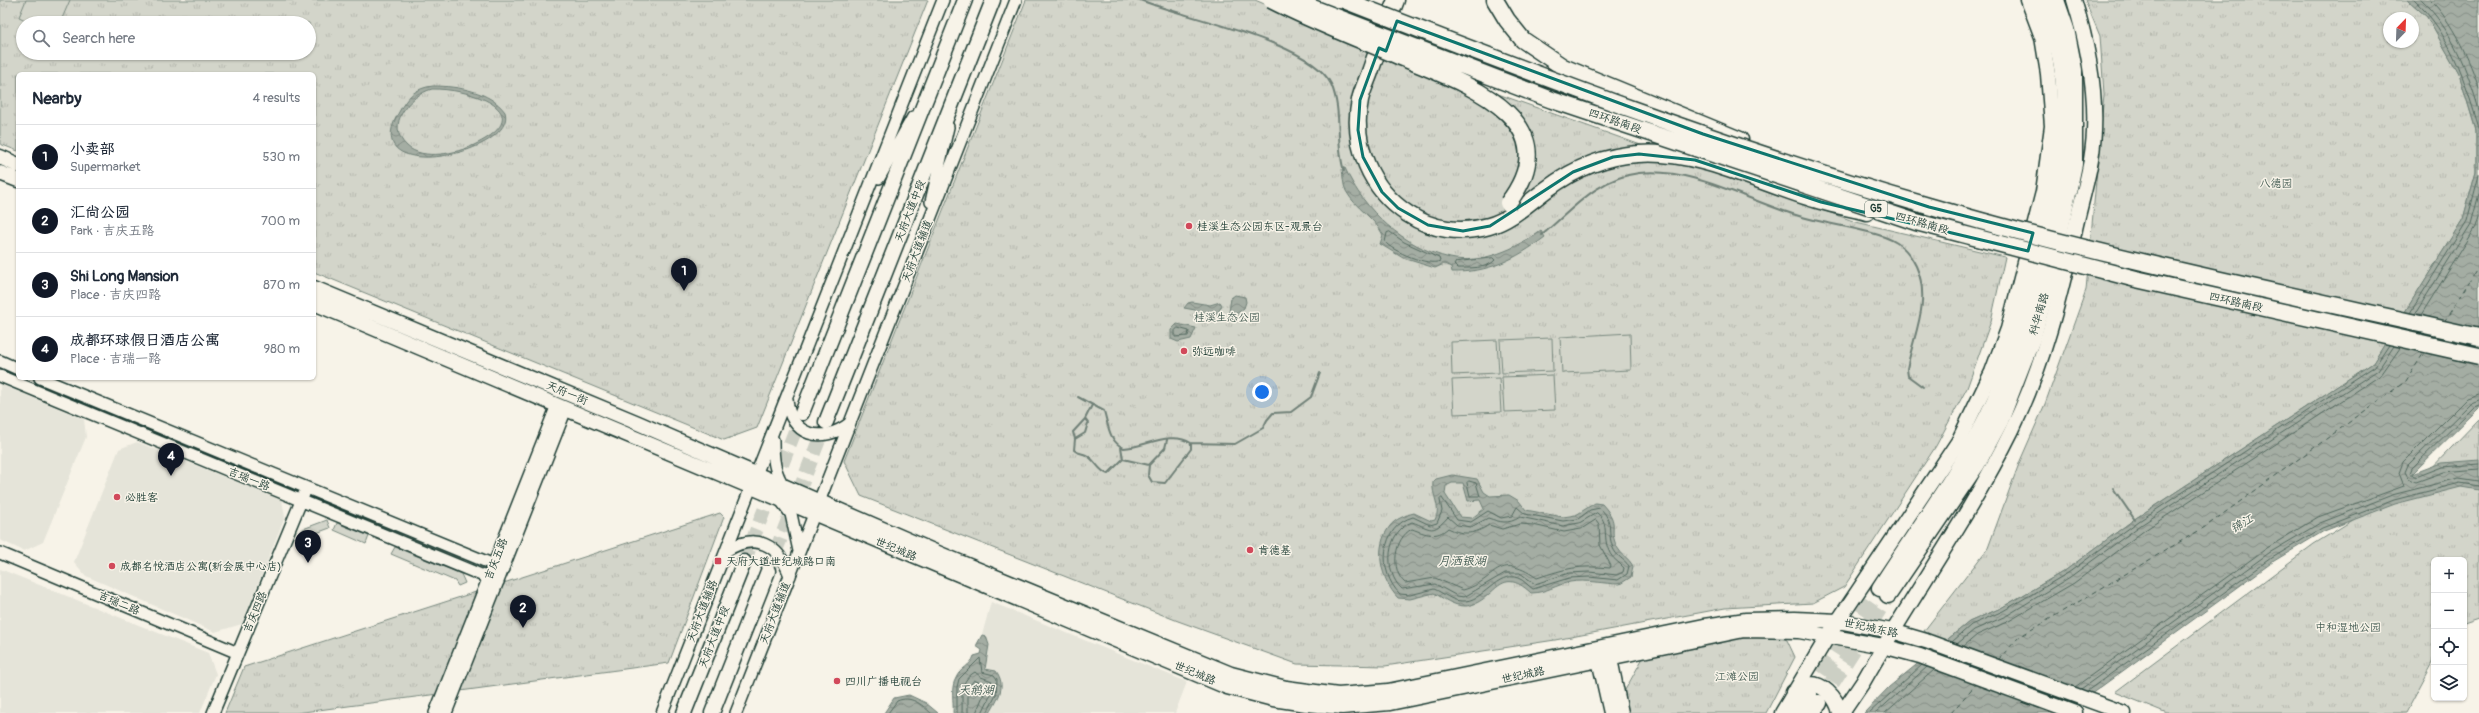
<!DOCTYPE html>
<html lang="en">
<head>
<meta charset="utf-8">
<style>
  :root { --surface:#fff; --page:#f2f2f3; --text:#1f2937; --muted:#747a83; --line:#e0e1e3; --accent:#111827 }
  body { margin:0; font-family:Pangolin,"LXGW WenKai TC",sans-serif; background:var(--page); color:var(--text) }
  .controls { position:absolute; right:12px; bottom:12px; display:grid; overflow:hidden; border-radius:6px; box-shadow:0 1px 3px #0004 }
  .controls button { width:36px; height:36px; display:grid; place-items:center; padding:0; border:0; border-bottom:1px solid var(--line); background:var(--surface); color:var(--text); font:20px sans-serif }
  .compass { position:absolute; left:2383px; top:12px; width:36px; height:36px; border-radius:50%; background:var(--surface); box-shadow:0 1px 3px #0004; rotate:23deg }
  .you { position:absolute; left:1262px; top:392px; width:14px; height:14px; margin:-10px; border:3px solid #fff; border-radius:50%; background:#1a73e8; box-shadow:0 0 0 6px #1a73e833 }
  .badge { display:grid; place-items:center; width:26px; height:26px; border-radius:50%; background:var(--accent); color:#fff; font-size:13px; font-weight:700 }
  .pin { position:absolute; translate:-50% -33px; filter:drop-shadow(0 1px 2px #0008) }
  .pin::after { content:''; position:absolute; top:21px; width:14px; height:12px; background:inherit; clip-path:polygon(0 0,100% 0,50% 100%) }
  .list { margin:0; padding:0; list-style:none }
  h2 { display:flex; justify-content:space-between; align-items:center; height:52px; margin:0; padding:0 16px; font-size:17px }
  h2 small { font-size:13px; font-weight:400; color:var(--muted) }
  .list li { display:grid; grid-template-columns:26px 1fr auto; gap:12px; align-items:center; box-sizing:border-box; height:64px; padding:0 16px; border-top:1px solid var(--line) }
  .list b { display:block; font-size:15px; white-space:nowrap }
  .list p { margin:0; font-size:13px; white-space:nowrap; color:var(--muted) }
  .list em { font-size:13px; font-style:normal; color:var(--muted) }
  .icon { flex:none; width:22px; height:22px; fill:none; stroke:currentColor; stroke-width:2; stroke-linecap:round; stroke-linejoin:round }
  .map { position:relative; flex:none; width:2479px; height:713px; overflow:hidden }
  .search { position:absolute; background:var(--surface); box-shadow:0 1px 3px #0004; left:16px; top:16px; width:300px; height:44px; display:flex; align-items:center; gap:10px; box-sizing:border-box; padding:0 14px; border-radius:22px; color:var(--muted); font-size:15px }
  .panel { position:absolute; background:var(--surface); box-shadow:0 1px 3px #0004; left:16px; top:72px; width:300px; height:308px; border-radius:6px }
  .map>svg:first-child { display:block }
</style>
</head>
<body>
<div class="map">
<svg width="2479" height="713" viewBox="0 0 2479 713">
  <defs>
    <pattern id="park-tufts" width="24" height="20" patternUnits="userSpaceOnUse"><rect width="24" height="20" fill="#d3d5ca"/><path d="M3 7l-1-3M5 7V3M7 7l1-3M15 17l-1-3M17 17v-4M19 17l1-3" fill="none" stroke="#b5b8ae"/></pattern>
    <pattern id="water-waves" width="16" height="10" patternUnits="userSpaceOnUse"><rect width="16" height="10" fill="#a4ada3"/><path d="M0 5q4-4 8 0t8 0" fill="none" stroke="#858e86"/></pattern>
  </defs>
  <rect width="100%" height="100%" fill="#f7f3e8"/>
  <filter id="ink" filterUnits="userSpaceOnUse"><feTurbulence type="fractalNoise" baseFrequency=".025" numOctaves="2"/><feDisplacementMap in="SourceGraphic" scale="8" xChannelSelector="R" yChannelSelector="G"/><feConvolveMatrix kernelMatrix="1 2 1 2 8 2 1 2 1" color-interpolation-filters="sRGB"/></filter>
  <g filter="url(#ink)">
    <path fill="#e5e4d9" d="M0,384l84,35 2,18 -43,105 -19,9 -24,-11z
      M137,442l145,58 3,17 -43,107 -27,8 -129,-56 -12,-14 45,-113z
      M0,569l208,84 8,21 -16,39h-200z
      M991,602l196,80 -12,31h-185l9,-16 -14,-28 4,-24 -3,-9 -4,-1z"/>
    <path fill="url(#park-tufts)" stroke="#79897f" fill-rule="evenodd" d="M0,0h928l-171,428 -33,12 -410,-168v-198h-296v77l-18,-7zM23,23h286v30h-286z
      M1026,0h229l206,88 37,6 358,128 149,35 -14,64 -24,67 -31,58 -92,141 -31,16 -88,5 -170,32 -170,26 -88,-2 -119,-43 -317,-125 -17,-35z
      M2085,0h323l19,17 32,57 17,57v41l-13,47 -90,144 -237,155 -70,52 -65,38 -32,14 -26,21 -19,-12 64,-83 32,-87 25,-57 41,-114 18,-196 -4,-58zM2389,18h24v24h-24z
      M2479,419v200l-15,5v-64h-30v101l-28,52h-239l-52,-21 199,-148 109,-67z
      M720,513l4,4 -55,146 -373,50h-71l19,-46z
      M1777,636l10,4 8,17 -29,56h-137l-5,-21 20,-36 70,-16z"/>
    <path fill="#d3d5ca" stroke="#79897f" d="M26,0h44l-10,23h-28l-13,-6z
      M1630,333l1,37 -69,3 -2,-36z
      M1552,338l1,33 -51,2 -2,-33z
      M1497,340l2,33 -47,2 -1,-33z
      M1553,375l2,35 -51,2 -2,-35z
      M1499,378l2,34 -47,2 -2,-34z
      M327,520l3,8 -30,11 -4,-1 7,-9z
      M337,523l32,13 -3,8 -32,-14z
      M395,547l66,27 4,9 -7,3 -3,-5 -64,-27z"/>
    <path fill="url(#water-waves)" stroke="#6f8077" fill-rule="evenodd" d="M2408,0h71v408l-67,66 29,-11 38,-3v30l-18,-3 -66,17 -71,27 -50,30 -209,152h-201l25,-26 80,-65 32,-14 65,-38 70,-52 237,-155 90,-144 13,-47v-42l-17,-56 -32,-57z
      M433,86c24,0 57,5 72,26 13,42 -151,76 -106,0 8,-15 16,-24 34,-26zM432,89c37,-1 111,23 42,56 -17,8 -51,16 -67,1 -23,-21 3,-51 25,-57z
      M1345,168c19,43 59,79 105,90 31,7 67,-10 91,-27l4,6c-29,22 -57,36 -93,35l-1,-5 -7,-3 -9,4 -32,-10 -23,-14 3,-9c-8,-17 -28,-27 -37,-44 -3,-6 -3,-15 -4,-22z
      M1235,295l10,2 1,5 -2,6 -9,7 -6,-3 2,-14z
      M1192,302l18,3 10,-3 2,3 -4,8 -13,4 -10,-7 -11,-2 4,-5z
      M1177,324l19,4 -5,11 -13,3 -7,-3v-9z
      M1452,475l25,4 7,13 6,4 19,-1 10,6 7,9 37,7 13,-2 19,-12 7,1c20,22 5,22 15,43 4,8 12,11 16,19l-2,11 -11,7c-17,0 -33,-5 -50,-2 -14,3 -25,11 -39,11 -33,-31 -36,11 -66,13 -12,0 -22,-8 -31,-13l-24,6 -12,-1c-17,-18 -25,-51 -8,-72 5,-7 16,-11 24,-13l17,8 4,-1c7,-13 -4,-25 -2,-38l3,-3zM1452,483h11l5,18 12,-1 4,9 -12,9 -12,-1 -15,-23 1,-8z
      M982,635l4,1 3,9 -4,24 11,2c11,15 2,28 -6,42h-37c1,-12 -3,-25 3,-35 4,-10 15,-12 18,-22l7,-2 1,-4 -6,-4z
      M909,695l17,8 12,10h-54l10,-15z"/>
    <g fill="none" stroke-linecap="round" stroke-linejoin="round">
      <path stroke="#546a60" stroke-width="1" d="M2414,0c37,33 51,82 65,128
        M2421,0c31,28 47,72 58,110
        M2430,0c21,19 41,62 49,89
        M1390,232l14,10 35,16 1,3c-11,6 -48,-10 -55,-19l2,-9z
        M1493,258l2,2c-7,9 -27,8 -38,8l-3,-3 2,-3z
        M2410,313l57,-92 12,-46
        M2415,314l56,-90 8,-30
        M2421,315l55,-88 3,-10
        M1178,328l11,3 -1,5 -13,1v-6z
        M2479,400l-8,3 -63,62 -3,7 4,7 7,3 28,-10 35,-3
        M2479,405l-5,2 -62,61 -2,5 6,4 26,-10 37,-3
        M1469,481l7,2 4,13h-10l-3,-13z
        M1442,498l15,22 14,2 17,-11 13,7 11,-2 5,-9 8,7 38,7 15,-2 12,-9 10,-2c15,15 6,22 13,40 3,8 11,11 16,18l-2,8 -9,6 -29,-3 -20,1 -36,11c-5,-3 -9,-9 -15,-11 -21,-8 -35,25 -56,23 -11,0 -18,-8 -28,-12l-24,6 -10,-1c-23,-22 -20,-68 13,-77l17,8 7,-2 5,-12 -2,-11z
        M1597,513c13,9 5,24 12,38 3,8 10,11 15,17l-1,4 -6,3 -28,-3 -20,1 -34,11 -15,-11h-15l-41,24 -7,-1 -22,-12 -33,5c-19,-17 -16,-58 10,-67 20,7 20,13 36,-5l9,8 14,2 17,-9c12,4 20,7 32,-1l43,9 16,-3z
        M1596,520l3,4 1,21 11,21 -1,2c-32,-3 -43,0 -73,10 -41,-28 -40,3 -74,12l-28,-12 -30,5c-15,-13 -11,-45 7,-54 14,5 24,10 36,-1 16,8 27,6 41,-3l13,4 18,-5 13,1 31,7 17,-3z
        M1952,642l19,-17 32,-14 65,-38 71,-52 236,-155 14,-21
        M1957,644l17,-14 32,-14 64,-39 71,-52 237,-155 16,-24
        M1964,646l13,-11 32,-14 65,-38 71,-53 236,-155 19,-27
        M2075,687l192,-139 51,-31 86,-31 -5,-13 4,-11 64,-64 12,-4
        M2081,689l188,-136 51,-30 72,-28 67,-17 20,3
        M2087,691l185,-133 50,-30 72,-28 66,-17 19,3
        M888,713l9,-12c14,-6 24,3 34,12
        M957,713v-26l2,-8 21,-21 2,14 12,3 3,4 -1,16 -9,18
        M962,713c1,-17 -4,-31 13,-41l6,5 11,4 -1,13 -9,19
        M968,713v-25l6,-8 13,6 -11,27
        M1869,713l53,-48
        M1876,713l51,-46
        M1885,713l49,-43"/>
      <path stroke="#6f8077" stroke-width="2" d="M1140,0c44,18 170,41 191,84 12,27 4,59 13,87
        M1542,235c30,-25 55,-57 97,-62 57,-7 116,33 171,46 22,6 68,12 87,24 8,5 15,15 19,23 16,35 -3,69 -9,103l1,7 15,11
        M1078,397l26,14c4,13 5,31 20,37 21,-1 47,-18 67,-5l44,1 28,-16 4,-8 6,-7 18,-1 20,-15 9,-24
        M1085,419l3,4 -3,10 -10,6 -2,-7 12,-13 7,-14
        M1075,439l-1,11c4,4 8,3 12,5 10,5 12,16 22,19l15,-15 -2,-12
        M1123,459l26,6 16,-17 2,-8
        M1149,465l-1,10 4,7 13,1 26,-34v-6
        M2113,488l22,32"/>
      <path stroke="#405950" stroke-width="1" stroke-dasharray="5 4" stroke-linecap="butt" d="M2444,322l35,-56
        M1998,660l21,-23 186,-110 201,-146 19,-30
        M1951,713l25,-29"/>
      <path stroke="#cccfc4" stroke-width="11" stroke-dasharray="11 5.5" stroke-linecap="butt" d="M0,368l18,7
        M25,378l471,194 -2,5"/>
      <path stroke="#cccfc4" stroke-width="14" stroke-dasharray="14 7" stroke-linecap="butt" d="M744,562l58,-149
        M768,571l58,-149"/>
      <path stroke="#cccfc4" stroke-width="16" stroke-dasharray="16 8" stroke-linecap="butt" d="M1809,694l71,-106
        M1819,703l69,-108"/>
      <g stroke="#1f3d34" stroke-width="14">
        <path id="minor" d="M879,178l34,-61
          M931,202l17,-75
          M0,361l18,8
          M0,376l498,206
          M40,378l464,191
          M787,399c3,37 35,46 63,24
          M773,440c0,18 1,33 12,48
          M779,498l12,16 8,37
          M726,551c29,-19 53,-7 64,25
          M0,553l238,100
          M213,713l91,-219
          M435,713l122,-308
          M446,713l120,-304
          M662,713l281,-713
          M736,713l280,-713"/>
      </g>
      <g stroke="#1f3d34" stroke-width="17">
        <path id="major" d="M0,157l18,8
          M0,173l18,7
          M314,288l324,135 302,131 291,120 55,14 52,7 50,-4 316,-65 42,-6 49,-1 43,2 54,10 34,10 198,72
          M314,303l913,384 46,12 33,5 36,3 48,-4 354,-73 55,1 84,15 37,10 155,57
          M802,413l163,-413
          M826,422l167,-422
          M1608,649l13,64
          M1597,651l14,62
          M1793,692c3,-2 7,-6 11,-7 18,-5 33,13 36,28
          M684,713l60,-151
          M712,713l56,-142
          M1782,713l46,-77 130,-194 34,-70 16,-43 35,-137 9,-66 -4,-52 -6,-37 -14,-37
          M1842,713l21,-31c48,-85 106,-165 149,-252 31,-64 48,-132 63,-201 5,-23 12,-46 16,-69 9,-54 -1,-109 -17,-160"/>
      </g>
      <g stroke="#1f3d34" stroke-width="19">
        <path id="highway" d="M1396,0c-9,23 -17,46 -25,69 -3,10 -9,21 -11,31 -9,44 11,90 48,114 24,16 53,20 81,12 22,-6 40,-24 58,-37 27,-20 57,-33 91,-35 61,-5 125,31 183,47 15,5 31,7 46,11
          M1495,0l12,20 16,20 40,27 177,73
          M1880,588c36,-57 78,-112 108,-173 20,-41 32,-85 44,-129 20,-70 38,-139 31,-212 -3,-26 -11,-50 -20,-74
          M1888,595l89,-131 23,-43 33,-85 17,-59 24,-113v-94l-8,-41 -10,-29
          M1797,713l12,-19
          M1812,713l7,-10"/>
      </g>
      <use href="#minor" stroke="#f7f3e8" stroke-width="11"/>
      <use href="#major" stroke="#f7f3e8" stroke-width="14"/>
      <use href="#highway" stroke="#f7f3e8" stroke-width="16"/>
      <g stroke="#1f3d34" stroke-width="19" stroke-linecap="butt">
        <path id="highway-bridge" d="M1271,0c41,21 83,37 125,55 61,26 178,61 112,148
          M1292,0l260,100 364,122 220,57 343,77
          M1344,0c192,75 386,149 584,206 181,53 367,90 551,131"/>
      </g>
      <use href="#highway-bridge" stroke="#f7f3e8" stroke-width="16"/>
    </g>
  </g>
  <path fill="none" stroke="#0f766e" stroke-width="3" stroke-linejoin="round" d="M1397,21l306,113 226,73 104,26 -5,18 -207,-49 -126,-42 -56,-6 -26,3 -40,15 -83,54 -27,5 -35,-6 -30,-17 -16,-16 -19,-35 -5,-27 2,-30 19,-52 7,3z"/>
  <g fill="#d1495b" stroke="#f7f3e8" stroke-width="1.5">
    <circle cx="1189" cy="226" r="4"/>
    <circle cx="1184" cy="351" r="4"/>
    <circle cx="117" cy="497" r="4"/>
    <circle cx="1250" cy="550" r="4"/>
    <rect x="714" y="557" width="8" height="8" rx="2"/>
    <circle cx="112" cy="566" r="4"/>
    <circle cx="837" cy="681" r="4"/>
  </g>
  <g text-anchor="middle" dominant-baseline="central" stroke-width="3" stroke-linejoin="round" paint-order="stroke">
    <rect fill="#f7f3e8" stroke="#60746a" stroke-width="1" x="1865" y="201" width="22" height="16" rx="3"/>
    <g font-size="10" font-weight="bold" fill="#1f3d34">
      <text x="1876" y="209">G5</text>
    </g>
    <g font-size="11" fill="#1f3d34" stroke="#f7f3e8">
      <text transform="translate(1615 121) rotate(19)">四环路南段</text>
      <text transform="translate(910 211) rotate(-69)">天府大道中段</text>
      <text transform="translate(1922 223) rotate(16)">四环路南段</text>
      <text transform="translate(917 251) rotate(-69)">天府大道辅道</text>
      <text transform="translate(2236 302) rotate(13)">四环路南段</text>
      <text transform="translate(2039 314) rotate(-74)">科华南路</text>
      <text transform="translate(567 393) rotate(23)">天府一街</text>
      <text transform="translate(249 479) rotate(22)">吉瑞一路</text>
      <text transform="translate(896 549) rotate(23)">世纪城路</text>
      <text transform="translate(496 559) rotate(-68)">吉庆五路</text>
      <text transform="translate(119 603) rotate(23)">吉瑞二路</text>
      <text transform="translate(702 611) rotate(-69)">天府大道辅路</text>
      <text transform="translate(255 612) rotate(-67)">吉庆四路</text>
      <text transform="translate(775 613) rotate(-69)">天府大道辅道</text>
      <text transform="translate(1871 628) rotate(12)">世纪城东路</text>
      <text transform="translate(714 637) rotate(-69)">天府大道中段</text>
      <text transform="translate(1195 673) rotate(23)">世纪城路</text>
      <text transform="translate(1523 675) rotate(-12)">世纪城路</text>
    </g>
    <g font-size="11" fill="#435b52" stroke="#f7f3e8">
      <text x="2276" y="183">八德园</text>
      <text x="1227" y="317">桂溪生态公园</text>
      <text x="2348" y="627">中和湿地公园</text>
      <text x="1737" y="676">江滩公园</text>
    </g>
    <g font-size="11" fill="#1f3d34" stroke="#f7f3e8" text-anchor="start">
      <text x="1197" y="226">桂溪生态公园东区-观景台</text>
      <text x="1192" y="351">弥远咖啡</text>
      <text x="125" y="497">必胜客</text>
      <text x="1258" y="550">肯德基</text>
      <text x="726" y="561">天府大道世纪城路口南</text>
      <text x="120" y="566">成都名悦酒店公寓(新会展中心店)</text>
      <text x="845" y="681">四川广播电视台</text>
    </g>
    <g font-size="12" font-style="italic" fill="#405950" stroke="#f7f3e8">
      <text transform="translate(2242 524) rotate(-31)">锦江</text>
      <text x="1462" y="561">月洒银湖</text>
      <text x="976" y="690">天鹅湖</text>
    </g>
  </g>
</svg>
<div class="controls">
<button>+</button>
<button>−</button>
<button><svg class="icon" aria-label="locate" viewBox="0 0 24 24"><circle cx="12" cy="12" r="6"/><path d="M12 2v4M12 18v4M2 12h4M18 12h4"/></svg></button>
<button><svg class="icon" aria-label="layers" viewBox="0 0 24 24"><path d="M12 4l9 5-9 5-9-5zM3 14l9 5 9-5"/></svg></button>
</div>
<svg class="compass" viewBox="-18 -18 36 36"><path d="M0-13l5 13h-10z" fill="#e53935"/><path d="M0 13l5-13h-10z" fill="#747a83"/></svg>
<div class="you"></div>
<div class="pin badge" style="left:684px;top:291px">1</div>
<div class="pin badge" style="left:523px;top:628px">2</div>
<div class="pin badge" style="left:308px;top:563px">3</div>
<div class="pin badge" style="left:171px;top:476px">4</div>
<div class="search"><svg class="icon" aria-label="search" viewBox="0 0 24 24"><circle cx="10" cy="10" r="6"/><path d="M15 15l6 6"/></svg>Search here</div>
<section class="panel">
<h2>Nearby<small>4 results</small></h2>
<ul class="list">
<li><span class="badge">1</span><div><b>小卖部</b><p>Supermarket</p></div><em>530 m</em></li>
<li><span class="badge">2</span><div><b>汇尚公园</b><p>Park · 吉庆五路</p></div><em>700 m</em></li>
<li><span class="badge">3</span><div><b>Shi Long Mansion</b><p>Place · 吉庆四路</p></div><em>870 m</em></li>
<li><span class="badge">4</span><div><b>成都环球假日酒店公寓</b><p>Place · 吉瑞一路</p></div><em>980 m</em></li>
</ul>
</section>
</div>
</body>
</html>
